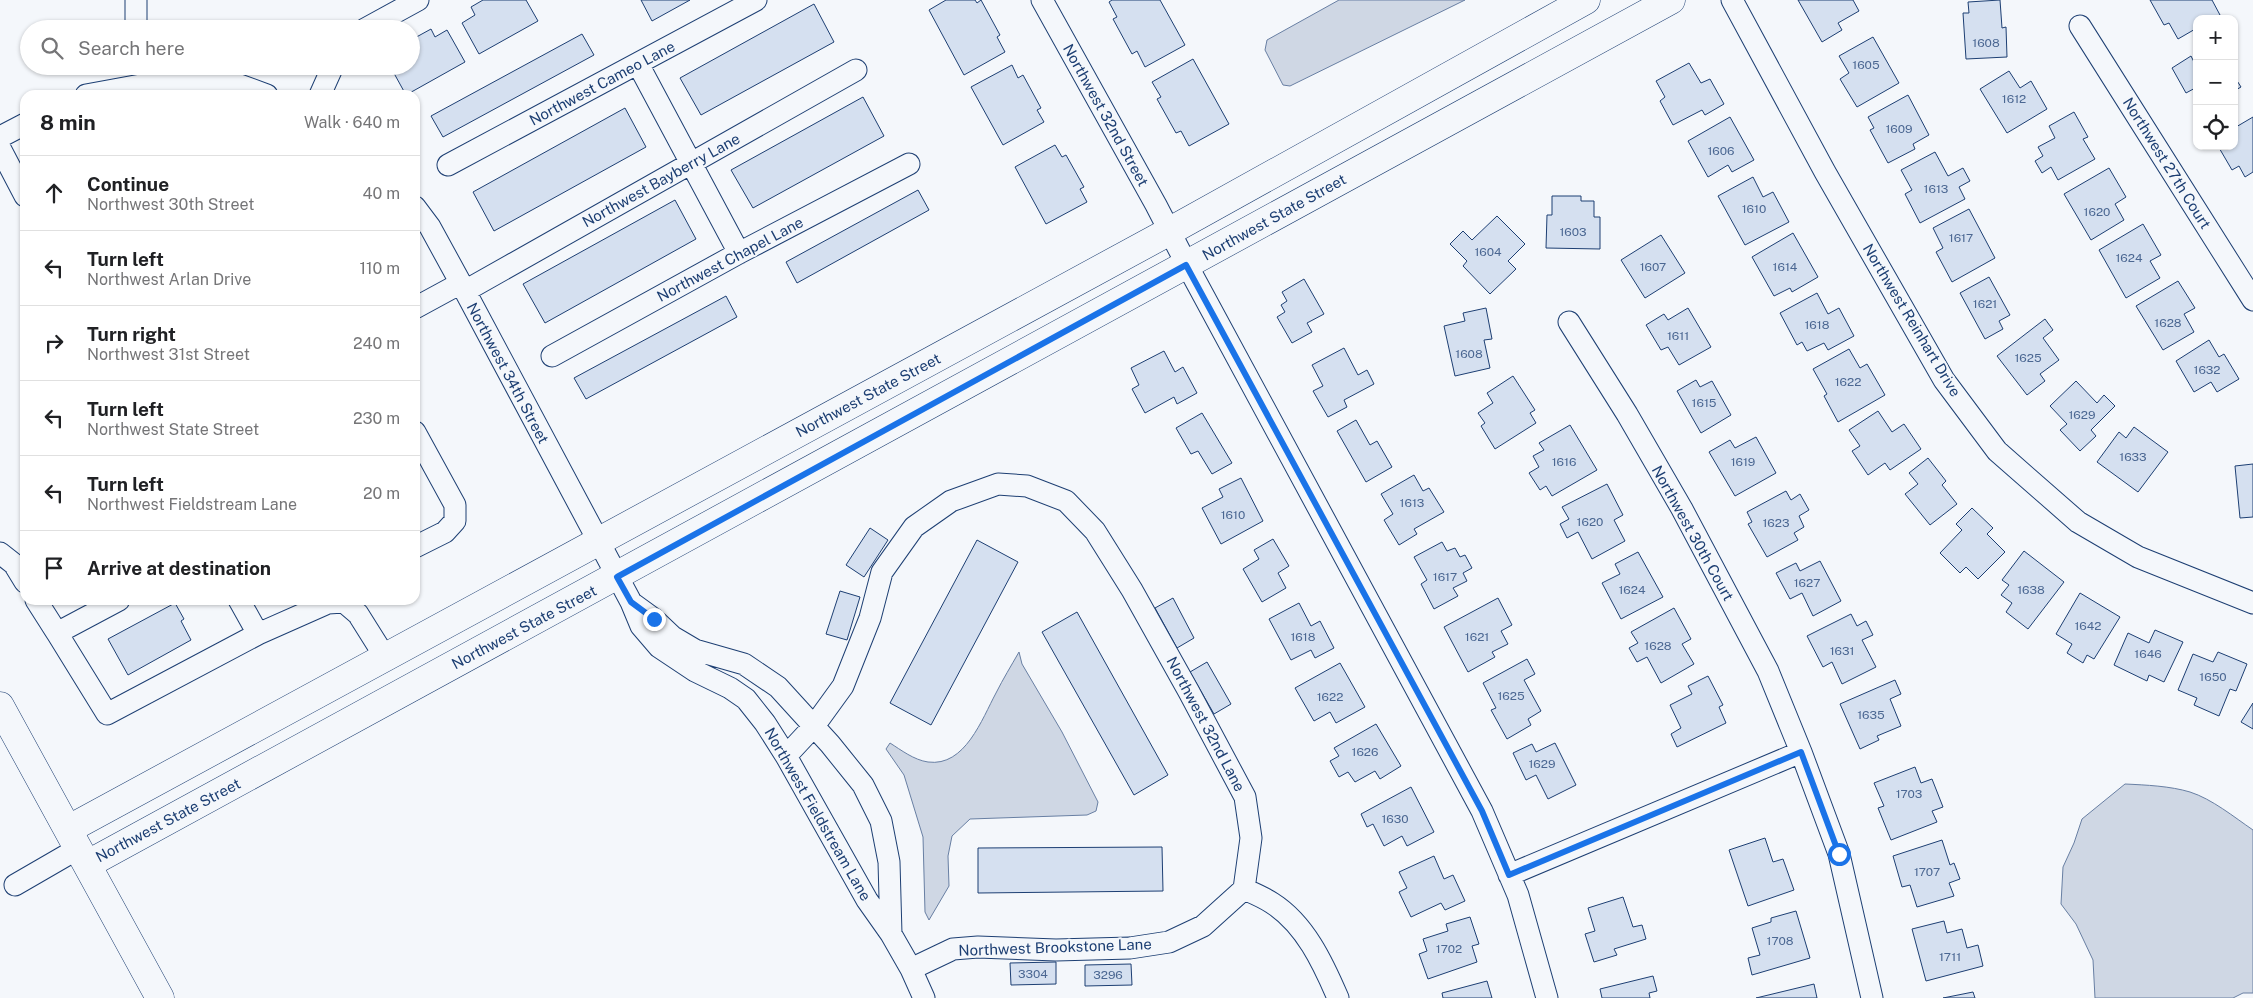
<!DOCTYPE html>
<html lang="en">
<head>
<meta charset="utf-8">
<style>
  :root { --surface:#fff; --page:#f2f2f2; --text:#202124; --muted:#757577; --line:#e0e0e0 }
  body { margin:0; font-family:"Public Sans",sans-serif; background:var(--page); color:var(--text) }
  .controls { position:absolute; right:15px; top:15px; display:grid; overflow:hidden; border-radius:10px; box-shadow:0 1px 4px #0004 }
  .controls button { width:45px; height:45px; display:grid; place-items:center; padding:0; border:0; border-bottom:1px solid var(--line); background:var(--surface); color:var(--text); font:25px sans-serif }
  .stop { position:absolute; width:15px; height:15px; margin:-11px; border:4px solid #1a73e8; border-radius:50%; background:#fff }
  .stop.end { background:#1a73e8; border-color:#fff; box-shadow:0 1px 5px #0008 }
  .list { margin:0; padding:0; list-style:none }
  h2 { display:flex; justify-content:space-between; align-items:center; height:65px; margin:0; padding:0 20px; font-size:21px }
  h2 small { font-size:16px; font-weight:400; color:var(--muted) }
  .list li { display:grid; grid-template-columns:32px 1fr auto; gap:15px; align-items:center; box-sizing:border-box; height:75px; padding:0 20px; border-top:1px solid var(--line) }
  .list b { display:block; font-size:19px; white-space:nowrap }
  .list p { margin:0; font-size:16px; white-space:nowrap; color:var(--muted) }
  .list em { font-size:16px; font-style:normal; color:var(--muted) }
  .icon { flex:none; width:28px; height:28px; fill:none; stroke:currentColor; stroke-width:2; stroke-linecap:round; stroke-linejoin:round }
  .map { position:relative; flex:none; width:2253px; height:998px; overflow:hidden }
  .search { position:absolute; background:var(--surface); box-shadow:0 1px 4px #0004; left:20px; top:20px; width:400px; height:55px; display:flex; align-items:center; gap:12px; box-sizing:border-box; padding:0 18px; border-radius:28px; color:var(--muted); font-size:19px }
  .panel { position:absolute; background:var(--surface); box-shadow:0 1px 4px #0004; left:20px; top:90px; width:400px; height:515px; border-radius:15px }
  .map>svg:first-child { display:block }
</style>
</head>
<body>
<div class="map">
<svg width="2253" height="998" viewBox="0 0 2253 998">
  <rect width="100%" height="100%" fill="#f4f7fb"/>
  <path fill="#cfd7e4" stroke="#687fa3" d="M1339,0h126l-175,86 -7,-1 -18,-35 2,-10z
    M1019,652l3,12 40,68 36,70 -2,9 -9,4 -117,4 -18,17 -4,20 1,30 -20,34 -4,-8 -2,-75 -19,-62 -18,-26 4,-6c11,7 24,17 38,19 37,5 54,-43 68,-69 7,-14 15,-27 23,-41z
    M2125,784c21,1 45,2 65,8 22,7 44,25 63,38v163h-10l-10,5h-138l-2,-38 -17,-36 -15,-20 2,-37 11,-24 8,-24z"/>
  <path fill="#d5e0f0" stroke="#1d3f73" d="M483,0h43l12,21 -59,33 -17,-31 13,-8 -4,-8z
    M641,0h49l-38,21z
    M946,0h29l2,3 4,-3 19,35 -3,2 8,15 -41,23 -35,-65z
    M1112,0h48l25,45 -40,22 -8,-16 -5,3 -19,-35 4,-2 -8,-15z
    M1798,0h55l6,11 -21,12 4,7 -20,12z
    M2000,0l2,28 4,-1 1,30 -41,2 -3,-46h6l-1,-11z
    M2150,0h62l8,15 -7,4h-16v9l-19,11 -9,-16 -5,2z
    M814,4l20,38 -133,73 -21,-37z
    M431,29l4,8 12,-7 18,32 -59,33 -16,-29h21v-26z
    M582,34l12,21 -151,82 -12,-21z
    M1873,37l26,46 -42,24 -17,-28 9,-6 -10,-17z
    M2191,56l3,6 3,-2v27l-11,6 -14,-25z
    M1193,59l36,65 -40,22 -8,-15 -5,2 -19,-34 4,-2 -9,-15z
    M1689,63l12,20 9,-4 14,25 -19,11 -3,-5 -29,15 -13,-24 5,-4 -9,-16z
    M1012,65l6,13 5,-3 18,33 -4,2 7,12 -41,23 -32,-58z
    M2009,71l11,17 11,-7 16,28 -40,24 -27,-44z
    M2234,76l7,11 -7,4z
    M1908,95l21,40 -16,9 2,5 -27,14 -18,-33 4,-2 -6,-11z
    M863,97l21,39 -131,72 -22,-38z
    M625,108l21,39 -152,84 -21,-39z
    M2074,112l14,25 -5,2 12,20 -37,21 -7,-13 -9,6 -7,-12 8,-5 -5,-9 17,-9 -6,-12z
    M1730,117l24,43 -22,12 -4,-7 -20,12 -20,-36z
    M2253,117v55l-8,5 -6,-11 -7,4 -14,-24h16v-23l2,4z
    M1055,145l7,12 4,-2 18,32 -4,2 7,13 -41,22 -31,-57z
    M1935,152l13,24 15,-8 7,13 -11,6 6,12 -45,24 -15,-29 7,-4 -11,-20z
    M2109,168l17,29 -11,7 9,16 -33,20 -27,-46z
    M1753,177l10,20 10,-5 16,30 -44,23 -27,-49z
    M918,190l11,20 -132,73 -11,-21z
    M1552,196h29v5h13v16h6v32l-54,-1 1,-33h5z
    M675,200l21,39 -151,84 -22,-39z
    M1969,209l26,49 -43,24 -16,-30 7,-4 -10,-20z
    M1497,216l28,28 -17,17 8,8 -26,25 -27,-28 4,-5 -17,-17 13,-13 9,9z
    M2143,224l18,31 -11,6 10,17 -34,20 -27,-48z
    M1793,233l25,44 -26,15 -2,-4 -16,8 -22,-39z
    M1661,235l24,38 -40,25 -24,-38z
    M1989,277l21,38 -11,6 4,8 -18,10 -25,-46z
    M1304,279l20,35 -17,9 5,9 -20,11 -15,-26 8,-5 -4,-7 6,-4 -5,-9z
    M2178,281l17,27 -11,6 10,18 -31,18 -27,-44z
    M1817,293l11,21 11,-6 15,28 -26,14 -4,-7 -17,8 -5,-9 -5,3 -17,-32z
    M726,296l11,21 -151,82 -12,-21z
    M1486,308l6,31 -8,1 6,28 -35,8 -11,-50 21,-5 -2,-8z
    M1688,308l23,39 -32,18 -11,-18 -7,3 -15,-25 18,-11 4,6z
    M2045,319l8,11 -10,8 16,22 -19,14 5,7 -18,14 -30,-39z
    M2209,340l10,17 5,-3 15,25 -22,13 -6,-10 -17,10 -18,-31z
    M1344,348l14,27 9,-5 7,14 -30,16 3,7 -19,10 -15,-26 10,-5 -11,-21z
    M1849,349l11,19 7,-4 18,31 -47,27 -14,-26 3,-2 -14,-25z
    M1164,351l11,21 8,-5 14,26 -20,11 -3,-7 -29,16 -13,-24 7,-4 -8,-17z
    M1513,376l22,34 -5,3 6,10 -41,26 -14,-23 4,-3 -7,-10 15,-10 -6,-10z
    M1696,380l4,7 12,-6 19,34 -30,18 -24,-42z
    M2076,381l21,22 7,-8 11,11 -24,24 5,6 -16,15 -20,-21 7,-6 -17,-18z
    M1878,411l14,21 12,-8 17,25 -31,21 -5,-7 -17,12 -16,-24 8,-5 -11,-16z
    M1202,413l30,50 -20,11 -14,-23 -7,3 -15,-26z
    M1356,420l14,25 7,-4 15,26 -26,15 -29,-51z
    M1570,425l27,45 -45,26 -6,-10 -6,4 -11,-17 10,-6 -6,-11 11,-6 -5,-7z
    M2134,427l34,25 -30,40 -41,-30 22,-30 7,6z
    M1756,437l20,36 -41,23 -26,-44 21,-12 5,8z
    M1928,458l18,23 -4,4 15,19 -27,21 -25,-31 13,-10 -9,-11z
    M2253,464v53l-13,1 -5,-52z
    M1414,475l9,16 6,-3 15,24 -30,17 3,5 -18,11 -15,-25 9,-6 -12,-20z
    M1241,478l22,43 -42,23 -19,-36 21,-11 -4,-8z
    M1607,484l16,31 -9,5 11,21 -33,18 -14,-27 -11,6 -7,-14 9,-5 -7,-12z
    M1786,491l5,9 9,-6 9,16 -10,6 5,11 -10,6 4,7 -31,17 -19,-33 4,-2 -5,-10z
    M1972,508l21,20 -6,6 18,18 -27,27 -12,-12 -6,6 -20,-20 22,-23 -6,-6z
    M870,528l18,12 -24,37 -18,-12z
    M1273,539l16,27 -11,7 8,15 -24,14 -19,-33 16,-10 -5,-9z
    M977,540l41,22 -87,163 -41,-22z
    M1442,542l5,9 8,-3 5,9 5,-2 7,13 -9,5 4,8 -14,7 5,8 -24,13 -13,-25 6,-4 -13,-23z
    M2024,551l40,31 -36,47 -22,-17 6,-9 -11,-8 8,-10 -7,-5z
    M1638,552l25,45 -42,22 -19,-36 18,-9 -5,-10z
    M1820,561l21,40 -28,15 -11,-23 -12,6 -14,-26 20,-10 4,8z
    M840,591l20,6 -13,43 -21,-6z
    M2080,593l40,24 -26,42 -7,-4 -4,8 -16,-10 5,-9 -16,-10z
    M1173,598l21,40 -17,10 -22,-40z
    M1498,598l14,27 -11,6 7,13 -16,8 3,5 -27,15 -24,-45z
    M175,603l9,16 -3,2 10,19 -63,35 -20,-36z
    M1299,603l12,23 9,-5 14,27 -19,10 -4,-8 -20,10 -22,-41z
    M1674,608l17,31 -9,5 12,20 -33,19 -14,-26 -10,5 -8,-14 9,-5 -7,-11z
    M1077,612l91,163 -34,20 -92,-163z
    M1851,614l6,12 9,-5 7,14 -11,5 14,27 -34,17 -10,-22 -9,5 -16,-31z
    M2155,630l28,12 -19,40 -15,-7 -2,6 -33,-16 14,-32 21,10z
    M2218,652l29,12 -11,27 -6,-2 -11,27 -25,-11 3,-7 -19,-8 15,-36 20,8z
    M1527,659l8,15 -11,6 17,31 -13,8 3,6 -24,14 -16,-29 5,-2 -13,-25z
    M1207,662l24,42 -17,10 -24,-42z
    M1340,663l25,44 -29,16 -6,-11 -16,9 -19,-33z
    M1708,676l15,29 -4,2 7,16 -49,24 -6,-13 10,-6 -11,-23 22,-11 -4,-8z
    M1895,680l6,14 -11,5 11,27 -24,10 2,4 -19,9 -20,-45z
    M2253,703v26l-12,-7z
    M1376,724l25,42 -21,13 -5,-8 -20,11 -7,-10 -9,5 -9,-16 9,-5 -5,-8z
    M1555,743l21,42 -28,14 -12,-24 -10,5 -13,-27 19,-9 4,8z
    M1915,767l6,16 11,-4 11,28 -11,4 5,11 -46,18 -13,-32 6,-2 -10,-23z
    M1411,787l23,45 -27,14 -5,-10 -18,10 -11,-22 -6,3 -6,-13z
    M1765,838l8,24 10,-3 11,31 -46,16 -19,-56z
    M1942,840l8,25 4,-2 6,16 -11,4 5,13 -37,11 -7,-22 -8,2 -9,-31z
    M1162,847l1,44 -185,2v-45z
    M1434,856l10,23 9,-4 12,26 -20,9 -4,-7 -30,14 -12,-25 8,-4 -8,-16z
    M1623,897l10,30 9,-2 4,14 -32,10 3,6 -23,7 -9,-28 10,-3 -7,-23z
    M1796,911l14,47 -58,17 -4,-17 12,-3 -8,-27 19,-6v-4z
    M1470,917l9,27 -7,2 5,16 -49,17 -9,-25 8,-3 -4,-12 25,-8 -2,-7z
    M1944,921l3,12 15,-4 5,19 11,-3 5,21 -57,15 -14,-52z
    M1056,962v22l-45,1 -1,-22z
    M1131,964l1,21 -47,1v-21z
    M1653,976l4,15 -8,2 1,5h-48l-2,-9z
    M1487,981l5,17h-49l-1,-5z
    M1814,984l3,14h-61z
    M1973,992l2,6h-32z"/>
  <g fill="none" stroke-linecap="round" stroke-linejoin="round">
    <g stroke="#1d3f73" stroke-width="23">
      <path id="minor" d="M136,0v29
        M1042,0l114,205 31,60 295,546 36,84 29,103
        M1732,0l93,172 119,208 53,71 81,71 60,35 115,46
        M2080,26l173,274
        M365,29l53,-29
        M638,64l101,189
        M86,95l71,-13 80,2 30,11
        M320,95l13,-29
        M0,137l25,-13
        M0,148l25,48
        M448,165l308,-165
        M415,207l15,20 35,64 166,311 10,24 18,21 36,24 35,17 16,11 19,24 21,33 81,144 24,34 20,35 13,29
        M465,291l391,-221
        M415,308l46,-25
        M1569,322l58,92 55,95 86,162 33,81 38,102 33,144
        M552,356l187,-103 170,-89
        M415,432l40,73v16l-10,11 -30,15
        M0,553l14,11 11,18
        M36,600l21,33 62,-33
        M239,600l19,34 70,-31 16,-1 14,12 27,43
        M632,603l22,16 19,18 22,13 49,14 34,23 52,57 33,41 18,36 8,41 2,72
        M57,633l50,81 151,-80
        M786,756l28,-30 29,-40 27,-68 12,-46 32,-45 37,-26 47,-17 29,2 39,15 29,30 37,59 57,102 56,105 6,41 -7,51c9,4 19,8 28,14 33,21 51,60 66,95
        M1509,875l292,-123
        M15,885l64,-37
        M911,969l42,-20 25,-2 78,3 74,-2 39,-6 34,-16 41,-37"/>
    </g>
    <g stroke="#1d3f73" stroke-width="29">
      <path id="major" d="M0,706l160,292
        M69,829l1101,-598 416,-231
        M88,864l1583,-864"/>
    </g>
    <use href="#minor" stroke="#f4f7fb" stroke-width="21"/>
    <use href="#major" stroke="#f4f7fb" stroke-width="28"/>
  </g>
  <g fill="none" stroke-linecap="round" stroke-linejoin="round">
    <path stroke="#1a73e8" stroke-width="6" d="M654,619l-23,-17 -14,-25 569,-312 296,546 27,64 292,-123 38,102"/>
  </g>
  <g text-anchor="middle" dominant-baseline="central" stroke-width="4" stroke-linejoin="round" paint-order="stroke">
    <g font-size="12" fill="#4b6792">
      <text x="1986" y="43">1608</text>
      <text x="1866" y="65">1605</text>
      <text x="2014" y="99">1612</text>
      <text x="1899" y="129">1609</text>
      <text x="1721" y="151">1606</text>
      <text x="1936" y="189">1613</text>
      <text x="1754" y="209">1610</text>
      <text x="2097" y="212">1620</text>
      <text x="1573" y="232">1603</text>
      <text x="1961" y="238">1617</text>
      <text x="1488" y="252">1604</text>
      <text x="2129" y="258">1624</text>
      <text x="1653" y="267">1607</text>
      <text x="1785" y="267">1614</text>
      <text x="1985" y="304">1621</text>
      <text x="2168" y="323">1628</text>
      <text x="1817" y="325">1618</text>
      <text x="1678" y="336">1611</text>
      <text x="1469" y="354">1608</text>
      <text x="2028" y="358">1625</text>
      <text x="2207" y="370">1632</text>
      <text x="1848" y="382">1622</text>
      <text x="1704" y="403">1615</text>
      <text x="2082" y="415">1629</text>
      <text x="2133" y="457">1633</text>
      <text x="1564" y="462">1616</text>
      <text x="1743" y="462">1619</text>
      <text x="1412" y="503">1613</text>
      <text x="1233" y="515">1610</text>
      <text x="1590" y="522">1620</text>
      <text x="1776" y="523">1623</text>
      <text x="1445" y="577">1617</text>
      <text x="1807" y="583">1627</text>
      <text x="1632" y="590">1624</text>
      <text x="2031" y="590">1638</text>
      <text x="2088" y="626">1642</text>
      <text x="1303" y="637">1618</text>
      <text x="1477" y="637">1621</text>
      <text x="1658" y="646">1628</text>
      <text x="1842" y="651">1631</text>
      <text x="2148" y="654">1646</text>
      <text x="2213" y="677">1650</text>
      <text x="1511" y="696">1625</text>
      <text x="1330" y="697">1622</text>
      <text x="1871" y="715">1635</text>
      <text x="1365" y="752">1626</text>
      <text x="1542" y="764">1629</text>
      <text x="1909" y="794">1703</text>
      <text x="1395" y="819">1630</text>
      <text x="1927" y="872">1707</text>
      <text x="1780" y="941">1708</text>
      <text x="1449" y="949">1702</text>
      <text x="1950" y="957">1711</text>
      <text x="1033" y="974">3304</text>
      <text x="1108" y="975">3296</text>
    </g>
    <g font-size="15" fill="#1d3f73" stroke="#f4f7fb">
      <text transform="translate(602 83) rotate(-28)">Northwest Cameo Lane</text>
      <text transform="translate(1106 115) rotate(61)">Northwest 32nd Street</text>
      <text transform="translate(2167 163) rotate(58)">Northwest 27th Court</text>
      <text transform="translate(661 180) rotate(-29)">Northwest Bayberry Lane</text>
      <text transform="translate(1274 217) rotate(-29)">Northwest State Street</text>
      <text transform="translate(730 259) rotate(-28)">Northwest Chapel Lane</text>
      <text transform="translate(1912 320) rotate(59)">Northwest Reinhart Drive</text>
      <text transform="translate(508 373) rotate(62)">Northwest 34th Street</text>
      <text transform="translate(868 395) rotate(-28)">Northwest State Street</text>
      <text transform="translate(1693 533) rotate(61)">Northwest 30th Court</text>
      <text transform="translate(524 627) rotate(-28)">Northwest State Street</text>
      <text transform="translate(1206 724) rotate(62)">Northwest 32nd Lane</text>
      <text transform="translate(818 814) rotate(60)">Northwest Fieldstream Lane</text>
      <text transform="translate(168 820) rotate(-28)">Northwest State Street</text>
      <text transform="translate(1055 947) rotate(-2)">Northwest Brookstone Lane</text>
    </g>
  </g>
</svg>
<div class="controls">
<button>+</button>
<button>−</button>
<button><svg class="icon" aria-label="locate" viewBox="0 0 24 24"><circle cx="12" cy="12" r="6"/><path d="M12 2v4M12 18v4M2 12h4M18 12h4"/></svg></button>
</div>
<div class="stop" style="left:1839px;top:854px"></div>
<div class="stop end" style="left:654px;top:619px"></div>
<div class="search"><svg class="icon" aria-label="search" viewBox="0 0 24 24"><circle cx="10" cy="10" r="6"/><path d="M15 15l6 6"/></svg>Search here</div>
<section class="panel">
<h2>8 min<small>Walk · 640 m</small></h2>
<ul class="list">
<li><svg class="icon" aria-label="ahead" viewBox="0 0 24 24"><path d="M12 20V5M6 11l6-6 6 6"/></svg><div><b>Continue</b><p>Northwest 30th Street</p></div><em>40 m</em></li>
<li><svg class="icon" aria-label="left" viewBox="0 0 24 24"><path d="M17 20v-9H6M10 6l-5 5 5 5"/></svg><div><b>Turn left</b><p>Northwest Arlan Drive</p></div><em>110 m</em></li>
<li><svg class="icon" aria-label="right" viewBox="0 0 24 24"><path d="M7 20v-9h11M14 6l5 5-5 5"/></svg><div><b>Turn right</b><p>Northwest 31st Street</p></div><em>240 m</em></li>
<li><svg class="icon" aria-label="left" viewBox="0 0 24 24"><path d="M17 20v-9H6M10 6l-5 5 5 5"/></svg><div><b>Turn left</b><p>Northwest State Street</p></div><em>230 m</em></li>
<li><svg class="icon" aria-label="left" viewBox="0 0 24 24"><path d="M17 20v-9H6M10 6l-5 5 5 5"/></svg><div><b>Turn left</b><p>Northwest Fieldstream Lane</p></div><em>20 m</em></li>
<li><svg class="icon" aria-label="arrive" viewBox="0 0 24 24"><path d="M6 21V4h12l-3 4 3 4H6"/></svg><div><b>Arrive at destination</b></div></li>
</ul>
</section>
</div>
</body>
</html>
